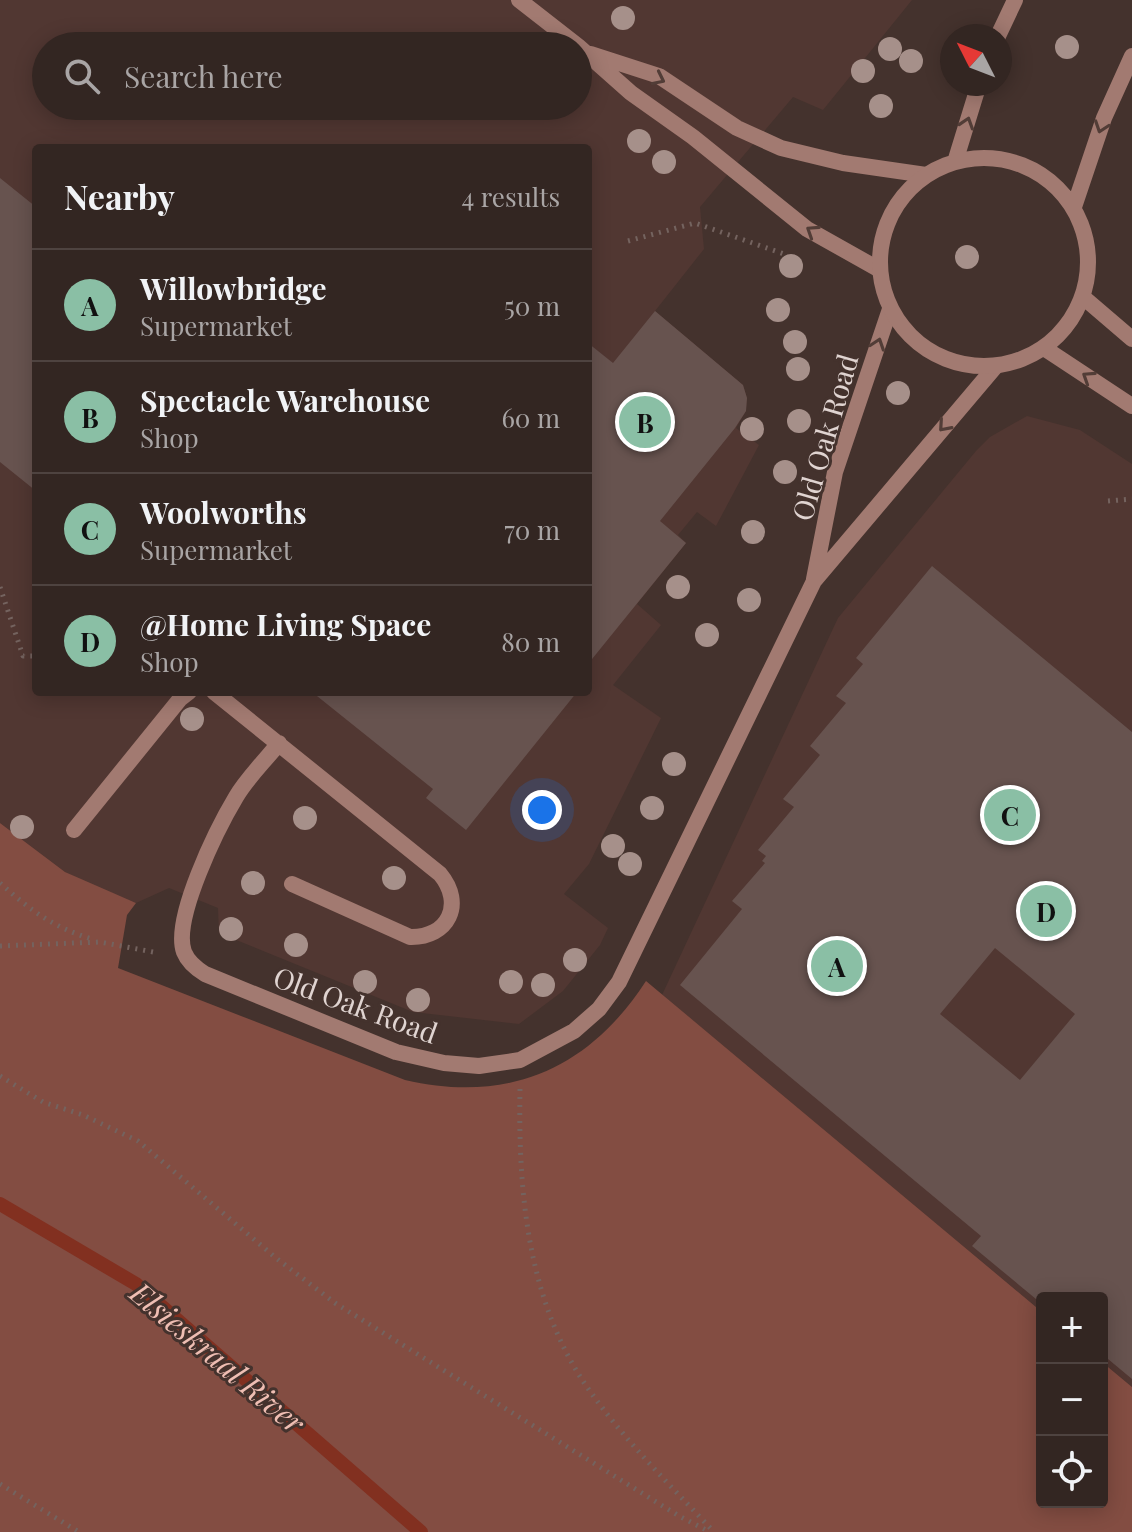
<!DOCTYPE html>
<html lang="en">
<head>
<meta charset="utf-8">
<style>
  :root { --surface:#332622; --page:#3e322f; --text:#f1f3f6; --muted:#a9a5a5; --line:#4e4340; --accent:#8abfa5 }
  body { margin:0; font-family:"Playfair Display",serif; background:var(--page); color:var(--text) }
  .controls { position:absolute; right:24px; bottom:24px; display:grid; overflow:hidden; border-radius:8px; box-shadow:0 4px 20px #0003 }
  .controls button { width:72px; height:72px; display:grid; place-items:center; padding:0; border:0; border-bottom:2px solid var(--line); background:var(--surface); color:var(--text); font:40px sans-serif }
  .compass { position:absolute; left:940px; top:24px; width:72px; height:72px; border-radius:50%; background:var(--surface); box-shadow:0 4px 20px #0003; rotate:312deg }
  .you { position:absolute; left:542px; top:810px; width:28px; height:28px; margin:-20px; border:6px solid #fff; border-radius:50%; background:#1a73e8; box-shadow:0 0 0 12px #1a73e833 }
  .badge { display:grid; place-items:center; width:52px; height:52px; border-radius:50%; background:var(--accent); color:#111; font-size:26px; font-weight:700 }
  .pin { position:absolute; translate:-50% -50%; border:4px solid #fff; box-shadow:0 2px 8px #0006 }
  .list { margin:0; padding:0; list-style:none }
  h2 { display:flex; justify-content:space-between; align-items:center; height:104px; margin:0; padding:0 32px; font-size:34px }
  h2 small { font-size:26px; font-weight:400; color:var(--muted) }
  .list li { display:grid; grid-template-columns:52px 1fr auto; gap:24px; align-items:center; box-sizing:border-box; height:112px; padding:0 32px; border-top:2px solid var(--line) }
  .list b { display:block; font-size:30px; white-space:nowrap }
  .list p { margin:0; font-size:26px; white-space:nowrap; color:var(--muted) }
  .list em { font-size:26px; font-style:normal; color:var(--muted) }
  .icon { flex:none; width:44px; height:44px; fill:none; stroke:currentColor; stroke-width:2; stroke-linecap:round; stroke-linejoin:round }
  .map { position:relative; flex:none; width:1132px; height:1532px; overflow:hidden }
  .search { position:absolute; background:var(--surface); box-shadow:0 4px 20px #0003; left:32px; top:32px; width:560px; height:88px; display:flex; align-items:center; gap:20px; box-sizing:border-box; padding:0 28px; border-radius:44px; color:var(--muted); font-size:30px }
  .panel { position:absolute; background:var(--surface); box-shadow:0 4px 20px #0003; left:32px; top:144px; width:560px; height:552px; border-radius:8px }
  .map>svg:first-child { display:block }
</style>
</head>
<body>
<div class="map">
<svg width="1132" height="1532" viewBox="0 0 1132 1532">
  <rect width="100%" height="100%" fill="#44322d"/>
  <path fill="#513732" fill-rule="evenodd" d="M0,0h912l-89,110 -30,-13 -93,110 4,42 -49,62 88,74 4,13 -1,13 -10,17 23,17 -43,81 -19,-14 -19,23 8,8 -49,61 24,21 -48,60 48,33 -72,146 -25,30 44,34 -8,17 -37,46 -44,33 -106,-12 -194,-79 -1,-25 -49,-20 -33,15 -49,-20 -22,-11 -65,-49zM46,46h532v60h-532zM36,148h552v544h-552z
    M1027,416l53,14 52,34v923l-30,-25v-64h-60v14l-380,-317 176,-377 138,-167 14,-14z"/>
  <path fill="#834d42" d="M0,823l65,49 71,31 -9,12 -9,53 287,112c103,24 184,-11 241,-99l396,331v190h60v-140l30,25v145h-1132z"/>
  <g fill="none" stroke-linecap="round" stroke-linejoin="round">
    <path stroke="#823020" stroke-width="14" d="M0,1204l136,80 285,248"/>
  </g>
  <path fill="#67534f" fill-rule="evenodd" d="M0,178l36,29v284l-36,-29z
    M655,311l88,74 4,13 -1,13 -11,17 -75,93 26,22 -98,121v-321l25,20z
    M932,566l200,166v647l-30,-25v-56h-60v6l-70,-58 9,-10 -301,-251 62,-76 -10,-8 33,-38 -3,-2 4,-5 -8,-6 36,-43 -11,-8 37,-44 -10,-9 36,-43 -10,-7 27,-32 -7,-6zM995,948l80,66 -55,66 -80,-66z
    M312,692h265l-111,138 -40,-32 7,-9z"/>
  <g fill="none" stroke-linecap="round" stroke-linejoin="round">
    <path stroke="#74635f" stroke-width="5" stroke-dasharray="2 6" stroke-linecap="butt" d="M628,241l67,-18 92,32
      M1108,501l24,-2
      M0,587l23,69h13
      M0,883c31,28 54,45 95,57
      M0,946l100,-4 53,10
      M0,1076l43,26 40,13 55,26 138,117 59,45 344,213 31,16
      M520,1089c-2,105 8,218 72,305 36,50 80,93 122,138
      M0,1484l79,48"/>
    <path stroke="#a27a71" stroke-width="16" d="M519,0l59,46
      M578,46l53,47 62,44 114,92 73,41
      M591,54l68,22 78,52 44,20 62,15 83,12
      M814,579l21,-107 55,-163
      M214,692l226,182c25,30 8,64 -30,63l-118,-53
      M279,743c-14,18 -32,35 -43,54 -18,30 -64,122 -52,155 4,10 13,17 21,22l191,78 48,11 35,3 41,-6 54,-29 25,-22 20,-27 195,-401 181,-214
      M74,830l106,-131 9,-7"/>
    <path stroke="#a27a71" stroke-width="16" d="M998,36l17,-36
      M880 262a104 104 0 1 1 208 0a104 104 0 1 1-208 0Z
      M955,162l24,-78
      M1074,207l30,-89 28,-62
      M1083,297l49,42
      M1044,348l88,58"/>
  </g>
  <g fill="#a6908a">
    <circle cx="623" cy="18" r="12"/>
    <circle cx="1067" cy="47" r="12"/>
    <circle cx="890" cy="49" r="12"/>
    <circle cx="911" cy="61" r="12"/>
    <circle cx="863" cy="71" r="12"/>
    <circle cx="881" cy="106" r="12"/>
    <circle cx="639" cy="141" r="12"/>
    <circle cx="664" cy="162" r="12"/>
    <circle cx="967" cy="257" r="12"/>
    <circle cx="791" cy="266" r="12"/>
    <circle cx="778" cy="310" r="12"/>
    <circle cx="795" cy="342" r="12"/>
    <circle cx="798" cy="369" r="12"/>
    <circle cx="898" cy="393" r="12"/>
    <circle cx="799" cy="421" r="12"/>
    <circle cx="752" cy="429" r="12"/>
    <circle cx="785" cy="472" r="12"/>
    <circle cx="753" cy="532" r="12"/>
    <circle cx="678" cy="587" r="12"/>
    <circle cx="749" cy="600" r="12"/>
    <circle cx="707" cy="635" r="12"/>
    <circle cx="192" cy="719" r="12"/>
    <circle cx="674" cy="764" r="12"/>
    <circle cx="652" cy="808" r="12"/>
    <circle cx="305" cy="818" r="12"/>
    <circle cx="22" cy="827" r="12"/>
    <circle cx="613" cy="846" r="12"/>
    <circle cx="630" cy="864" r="12"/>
    <circle cx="394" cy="878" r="12"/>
    <circle cx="253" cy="883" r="12"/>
    <circle cx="231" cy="929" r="12"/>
    <circle cx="296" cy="945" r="12"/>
    <circle cx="575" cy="960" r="12"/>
    <circle cx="365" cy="982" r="12"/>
    <circle cx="511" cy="982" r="12"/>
    <circle cx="543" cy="985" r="12"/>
    <circle cx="418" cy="1000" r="12"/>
  </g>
  <defs><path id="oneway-chevron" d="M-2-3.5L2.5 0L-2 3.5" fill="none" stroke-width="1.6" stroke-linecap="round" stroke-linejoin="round" transform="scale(2)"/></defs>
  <g stroke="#523d37">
    <use href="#oneway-chevron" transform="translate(659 79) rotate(26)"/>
    <use href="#oneway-chevron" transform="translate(967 123) rotate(-72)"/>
    <use href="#oneway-chevron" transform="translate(1101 127) rotate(109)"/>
    <use href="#oneway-chevron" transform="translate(812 231) rotate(-147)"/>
    <use href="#oneway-chevron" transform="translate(878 344) rotate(-71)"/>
    <use href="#oneway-chevron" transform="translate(1088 377) rotate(-147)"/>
    <use href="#oneway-chevron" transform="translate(944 426) rotate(131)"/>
  </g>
  <g text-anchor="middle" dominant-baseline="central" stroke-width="6" stroke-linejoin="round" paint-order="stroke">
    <g font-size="28" fill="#e0d4d1" stroke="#44322d">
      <text transform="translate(824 437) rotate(-74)">Old Oak Road</text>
      <text transform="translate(356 1004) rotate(20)">Old Oak Road</text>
    </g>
    <g font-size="30" font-style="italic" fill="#efbeb3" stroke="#44322d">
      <text transform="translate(218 1357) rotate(40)">Elsieskraal River</text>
    </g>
  </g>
</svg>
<div class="controls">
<button>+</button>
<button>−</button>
<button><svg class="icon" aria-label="locate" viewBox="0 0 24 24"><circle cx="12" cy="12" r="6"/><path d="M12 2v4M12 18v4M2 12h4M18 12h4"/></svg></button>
</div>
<svg class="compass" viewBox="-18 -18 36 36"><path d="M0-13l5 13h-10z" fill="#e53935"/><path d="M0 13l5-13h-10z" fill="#a9a5a5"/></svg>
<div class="you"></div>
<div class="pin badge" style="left:837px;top:966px">A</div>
<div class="pin badge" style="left:645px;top:422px">B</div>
<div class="pin badge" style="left:1010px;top:815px">C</div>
<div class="pin badge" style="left:1046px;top:911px">D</div>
<div class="search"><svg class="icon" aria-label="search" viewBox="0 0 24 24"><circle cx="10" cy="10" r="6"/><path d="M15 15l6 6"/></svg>Search here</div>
<section class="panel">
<h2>Nearby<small>4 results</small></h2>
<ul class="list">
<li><span class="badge">A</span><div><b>Willowbridge</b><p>Supermarket</p></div><em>50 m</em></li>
<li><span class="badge">B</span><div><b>Spectacle Warehouse</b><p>Shop</p></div><em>60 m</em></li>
<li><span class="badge">C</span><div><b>Woolworths</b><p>Supermarket</p></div><em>70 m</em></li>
<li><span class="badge">D</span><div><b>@Home Living Space</b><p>Shop</p></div><em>80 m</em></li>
</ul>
</section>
</div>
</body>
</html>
